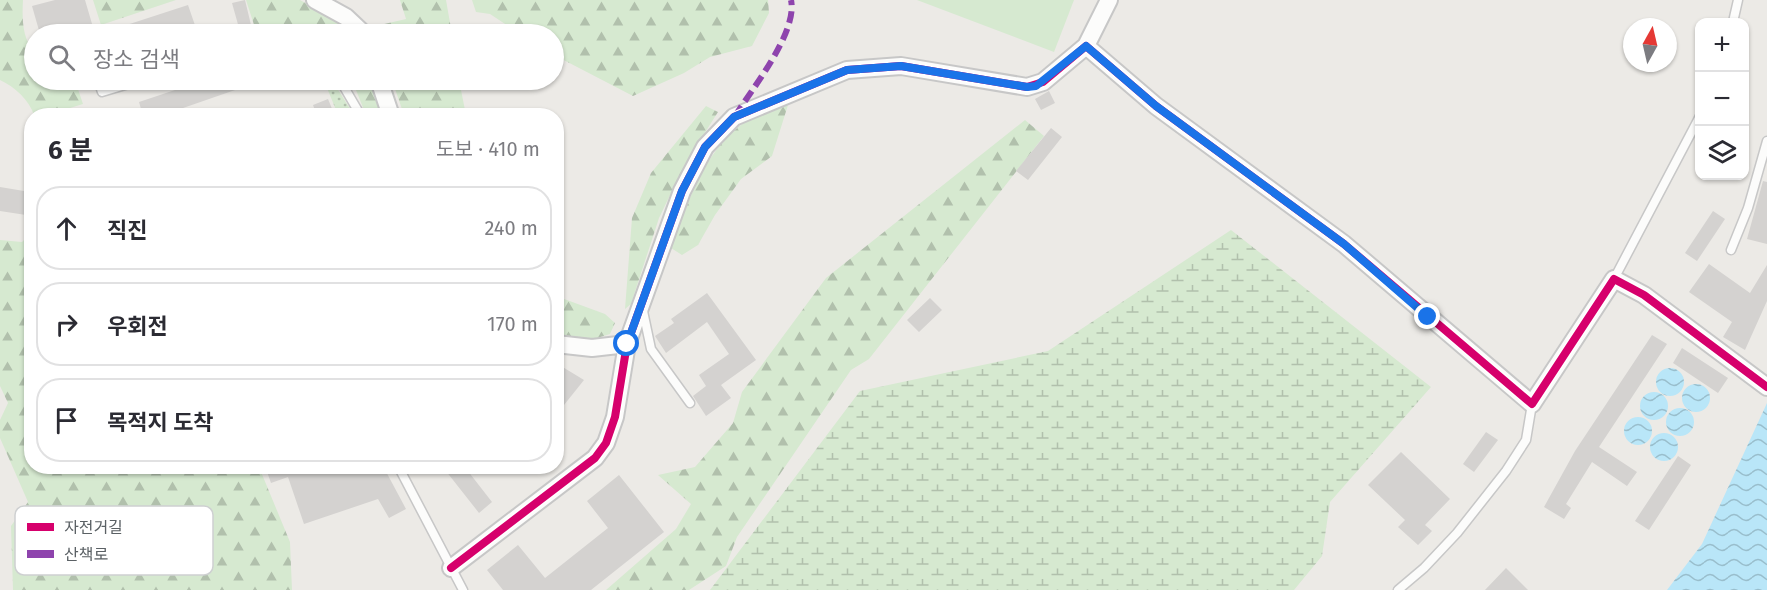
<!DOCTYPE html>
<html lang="ko">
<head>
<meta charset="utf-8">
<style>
  :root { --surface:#fff; --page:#f2f2f3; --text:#2b2b33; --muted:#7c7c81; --line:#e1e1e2 }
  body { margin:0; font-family:"Fira Sans","Noto Sans KR",sans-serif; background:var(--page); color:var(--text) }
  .controls { position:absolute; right:18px; top:18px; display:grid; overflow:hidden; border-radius:12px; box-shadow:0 2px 4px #0004 }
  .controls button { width:54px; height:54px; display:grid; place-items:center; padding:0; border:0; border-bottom:2px solid var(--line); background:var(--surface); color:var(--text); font:30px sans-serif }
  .compass { position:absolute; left:1623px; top:18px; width:54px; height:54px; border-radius:50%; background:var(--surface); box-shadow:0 2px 4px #0004; rotate:8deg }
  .stop { position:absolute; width:18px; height:18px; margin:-14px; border:4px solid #1a73e8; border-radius:50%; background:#fff }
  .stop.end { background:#1a73e8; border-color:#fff; box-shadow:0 2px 6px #0008 }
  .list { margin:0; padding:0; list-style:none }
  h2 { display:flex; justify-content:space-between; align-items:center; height:78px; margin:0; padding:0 24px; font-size:26px }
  h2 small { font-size:20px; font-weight:400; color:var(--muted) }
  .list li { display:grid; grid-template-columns:39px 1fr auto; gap:18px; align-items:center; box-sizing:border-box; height:84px; margin:0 12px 12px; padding:0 12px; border:2px solid var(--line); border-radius:24px }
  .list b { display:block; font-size:22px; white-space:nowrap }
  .list em { font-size:20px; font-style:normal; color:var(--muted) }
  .icon { flex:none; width:33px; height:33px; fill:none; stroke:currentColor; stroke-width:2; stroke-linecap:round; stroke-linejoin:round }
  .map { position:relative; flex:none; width:1767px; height:590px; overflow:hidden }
  .search { position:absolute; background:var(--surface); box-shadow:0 2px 4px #0004; left:24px; top:24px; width:540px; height:66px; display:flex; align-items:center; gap:15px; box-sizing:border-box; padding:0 21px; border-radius:33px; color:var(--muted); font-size:22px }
  .panel { position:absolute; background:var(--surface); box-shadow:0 2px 4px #0004; left:24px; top:108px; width:540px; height:366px; border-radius:24px }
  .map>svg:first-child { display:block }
</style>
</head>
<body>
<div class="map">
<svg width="1767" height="590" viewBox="0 0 1767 590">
  <defs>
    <pattern id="grass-dots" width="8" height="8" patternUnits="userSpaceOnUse" patternTransform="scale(1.5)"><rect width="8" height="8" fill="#d6e9d0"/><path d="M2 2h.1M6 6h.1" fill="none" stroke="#b1c0ac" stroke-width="1.8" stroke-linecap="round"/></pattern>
    <pattern id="forest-firs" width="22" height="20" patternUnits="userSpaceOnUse" patternTransform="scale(1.5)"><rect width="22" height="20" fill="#d6e9d0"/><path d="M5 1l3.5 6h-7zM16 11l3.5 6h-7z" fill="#b1c0ac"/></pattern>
    <pattern id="wetland-marsh" width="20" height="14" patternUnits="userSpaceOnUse" patternTransform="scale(1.5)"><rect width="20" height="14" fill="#d6e9d0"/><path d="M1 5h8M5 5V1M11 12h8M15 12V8" fill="none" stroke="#b1c0ac"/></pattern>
    <pattern id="water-waves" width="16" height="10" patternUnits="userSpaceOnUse" patternTransform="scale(1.5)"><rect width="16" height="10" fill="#b9e6f8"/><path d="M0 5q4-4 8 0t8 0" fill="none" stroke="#99becc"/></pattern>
  </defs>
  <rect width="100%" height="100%" fill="#eceae6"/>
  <path fill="url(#grass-dots)" d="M329,80h3l22,35h-16l-13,-32z"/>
  <path fill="url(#forest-firs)" d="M0,0h23c-1,17 -1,39 11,51v29h41l8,24 -13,4 4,7h-40c-5,-15 -19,-28 -34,-35z
    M93,0h83l-75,25z
    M246,0h54l44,25 11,9 -99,-3z
    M400,0h46l6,34h-70l-2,-9 26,-6z
    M472,0h296l1,13 -17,33 -42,11 -26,16 -51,23 -79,-41v-21h-34l-30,-20 -14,-2z
    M352,80h21l12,35h-19z
    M392,80h67l7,35h-62z
    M788,105l-16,51 -31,23 -26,36 -17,30 -16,10 -11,-7c16,-43 32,-95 70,-123 14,-10 32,-15 47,-20z
    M706,106l12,6 -33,52 -26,54 -28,86 -6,5 7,-91 19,-45z
    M1025,120l19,16 -175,223 -18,11 -114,167 -11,29 -37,24h-83l70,-61 15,-25 -33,-29 37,-8 38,-44 9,-31 84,-114z
    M31,233l1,233 227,1 31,75 2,48h-279l-2,-64 17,-24 -28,-64v-18l8,-17 -8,-17v-146l22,2z
    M556,296l49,18 10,9 -5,11 -19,6 -34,-2z"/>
  <path fill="url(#wetland-marsh)" d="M1231,230l200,157 -101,115 -8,54 -28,34h-584l150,-199 188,-40z"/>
  <path fill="#d6e9d0" d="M917,0h157l-20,52z"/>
  <path fill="url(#water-waves)" d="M1656 382a14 14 0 1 1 28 0a14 14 0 1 1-28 0Z
    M1682 398a14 14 0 1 1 28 0a14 14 0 1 1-28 0Z
    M1640 406a14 14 0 1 1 28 0a14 14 0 1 1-28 0Z
    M1767,403v187h-100l35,-46z
    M1666 422a14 14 0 1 1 28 0a14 14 0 1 1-28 0Z
    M1624 431a14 14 0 1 1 28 0a14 14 0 1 1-28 0Z
    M1650 447a14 14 0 1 1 28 0a14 14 0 1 1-28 0Z"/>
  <path fill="#d4d2d0" d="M55,0h30l10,34h-55l-8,-28z
    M245,0l6,25 -12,3 -7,-25z
    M188,5l10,29h-92l-1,-2z
    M205,80h52l1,2 -98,34h-17l-4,-14z
    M1049,91l6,12 -14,7 -6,-11z
    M328,99l7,17h-18l-4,-11z
    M1051,128l11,9 -34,43 -12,-9z
    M1763,181l4,1v62l-20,-5z
    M0,187l30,5 -4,23 -26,-4z
    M1713,211l12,8 -28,42 -12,-8z
    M1709,264l41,29 17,-28v36l-22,49 -22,-13 9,-15 -43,-30z
    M707,293l49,67 -35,25 10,13 -25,18 -13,-20 13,-10 -7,-11 30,-21 -22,-32 -41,31 -11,-17 19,-13 -3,-4z
    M930,298l12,12 -23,22 -12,-12z
    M1652,335l15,9 -68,103 38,25 -10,14 -35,-24 -26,42 5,4 -7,11 -20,-12 31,-56z
    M1682,348l46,30 -10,15 -45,-30z
    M556,363l28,17 -28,35z
    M1486,432l12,8 -24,32 -11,-8z
    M1401,452l49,47 -25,26 7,6 -14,14 -20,-18 7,-7 -37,-35z
    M1678,456l13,9 -42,65 -14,-9z
    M265,466h118l23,43 -17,9 -11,-19 -74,25 -16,-47 -17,6z
    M442,466h22l28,36 -13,11z
    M619,475l45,57 -73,58h-88l-16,-20 31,-25 27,33 63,-50 -21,-27z
    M1506,568l22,22h-43z"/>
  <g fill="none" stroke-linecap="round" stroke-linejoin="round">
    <g stroke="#c7c7c7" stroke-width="11">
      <path id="lane" d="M1733,22l5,-22
        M98,80l4,12 40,-12
        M340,80l21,36
        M1731,250l17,-42 19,-67
        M1614,279l86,-163
        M643,311l8,38 39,54
        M398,466l65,124
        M1398,590l26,-22 33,-35 49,-62 20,-31 6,-36"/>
    </g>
    <g stroke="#c7c7c7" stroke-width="20">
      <path id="street" d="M315,0l31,17 18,17
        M1086,46l23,-46
        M379,80l12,36
        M556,344l36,4 35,-4
        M451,568l144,-110 11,-15 9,-26 12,-73 55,-153 23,-44 29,-30 113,-47 54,-4 126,21 16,-5 43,-36 70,60 188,138 188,160 82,-125 30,16 123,92"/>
    </g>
    <use href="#lane" stroke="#fcfcfb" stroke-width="8"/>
    <use href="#street" stroke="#fcfcfb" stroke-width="16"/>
    <path stroke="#8e44ad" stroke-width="6" stroke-dasharray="12 6" stroke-linecap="butt" d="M735,116c17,-27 63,-84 56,-116"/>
    <g stroke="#fff" stroke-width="11">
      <path id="cycleway" d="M451,568l144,-110 11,-15 9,-26 12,-73 55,-153 23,-44 29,-30 113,-47 54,-4 126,21 16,-5 43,-36 70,60 188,138 188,160 82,-125 30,16 123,92"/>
    </g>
    <use href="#cycleway" stroke="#d6006c" stroke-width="8"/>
  </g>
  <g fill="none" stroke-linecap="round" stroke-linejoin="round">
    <path stroke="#1a73e8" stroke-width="8" d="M627,344l55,-153 23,-44 29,-30 113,-47 54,-4 126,21 9,-1 50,-40 70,60 188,138 84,73"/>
  </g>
  <rect x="15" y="506" width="198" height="69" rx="9" fill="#fff" stroke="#ced0d1" stroke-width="1.5"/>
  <rect x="27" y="523" width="27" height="8" fill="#d6006c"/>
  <rect x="27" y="550" width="27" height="8" fill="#8e44ad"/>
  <g font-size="16" fill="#5b6165">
    <text x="64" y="533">자전거길</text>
    <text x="64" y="560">산책로</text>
  </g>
</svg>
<div class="controls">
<button>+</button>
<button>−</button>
<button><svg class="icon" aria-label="layers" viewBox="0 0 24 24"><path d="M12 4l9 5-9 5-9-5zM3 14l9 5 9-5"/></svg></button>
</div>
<svg class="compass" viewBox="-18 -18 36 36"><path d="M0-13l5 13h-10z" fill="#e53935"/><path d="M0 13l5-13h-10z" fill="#7c7c81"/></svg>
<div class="stop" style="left:627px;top:344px"></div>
<div class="stop end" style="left:1428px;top:317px"></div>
<div class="search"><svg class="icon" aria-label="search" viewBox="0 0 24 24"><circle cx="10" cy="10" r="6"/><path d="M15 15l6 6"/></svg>장소 검색</div>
<section class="panel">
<h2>6 분<small>도보 · 410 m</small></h2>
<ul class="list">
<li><svg class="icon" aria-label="ahead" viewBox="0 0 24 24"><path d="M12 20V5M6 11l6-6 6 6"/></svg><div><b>직진</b></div><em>240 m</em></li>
<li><svg class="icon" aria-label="right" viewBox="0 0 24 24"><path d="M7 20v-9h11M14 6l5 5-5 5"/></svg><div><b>우회전</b></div><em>170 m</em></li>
<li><svg class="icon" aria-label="arrive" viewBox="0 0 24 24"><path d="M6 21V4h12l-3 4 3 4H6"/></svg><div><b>목적지 도착</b></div></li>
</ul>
</section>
</div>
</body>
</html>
